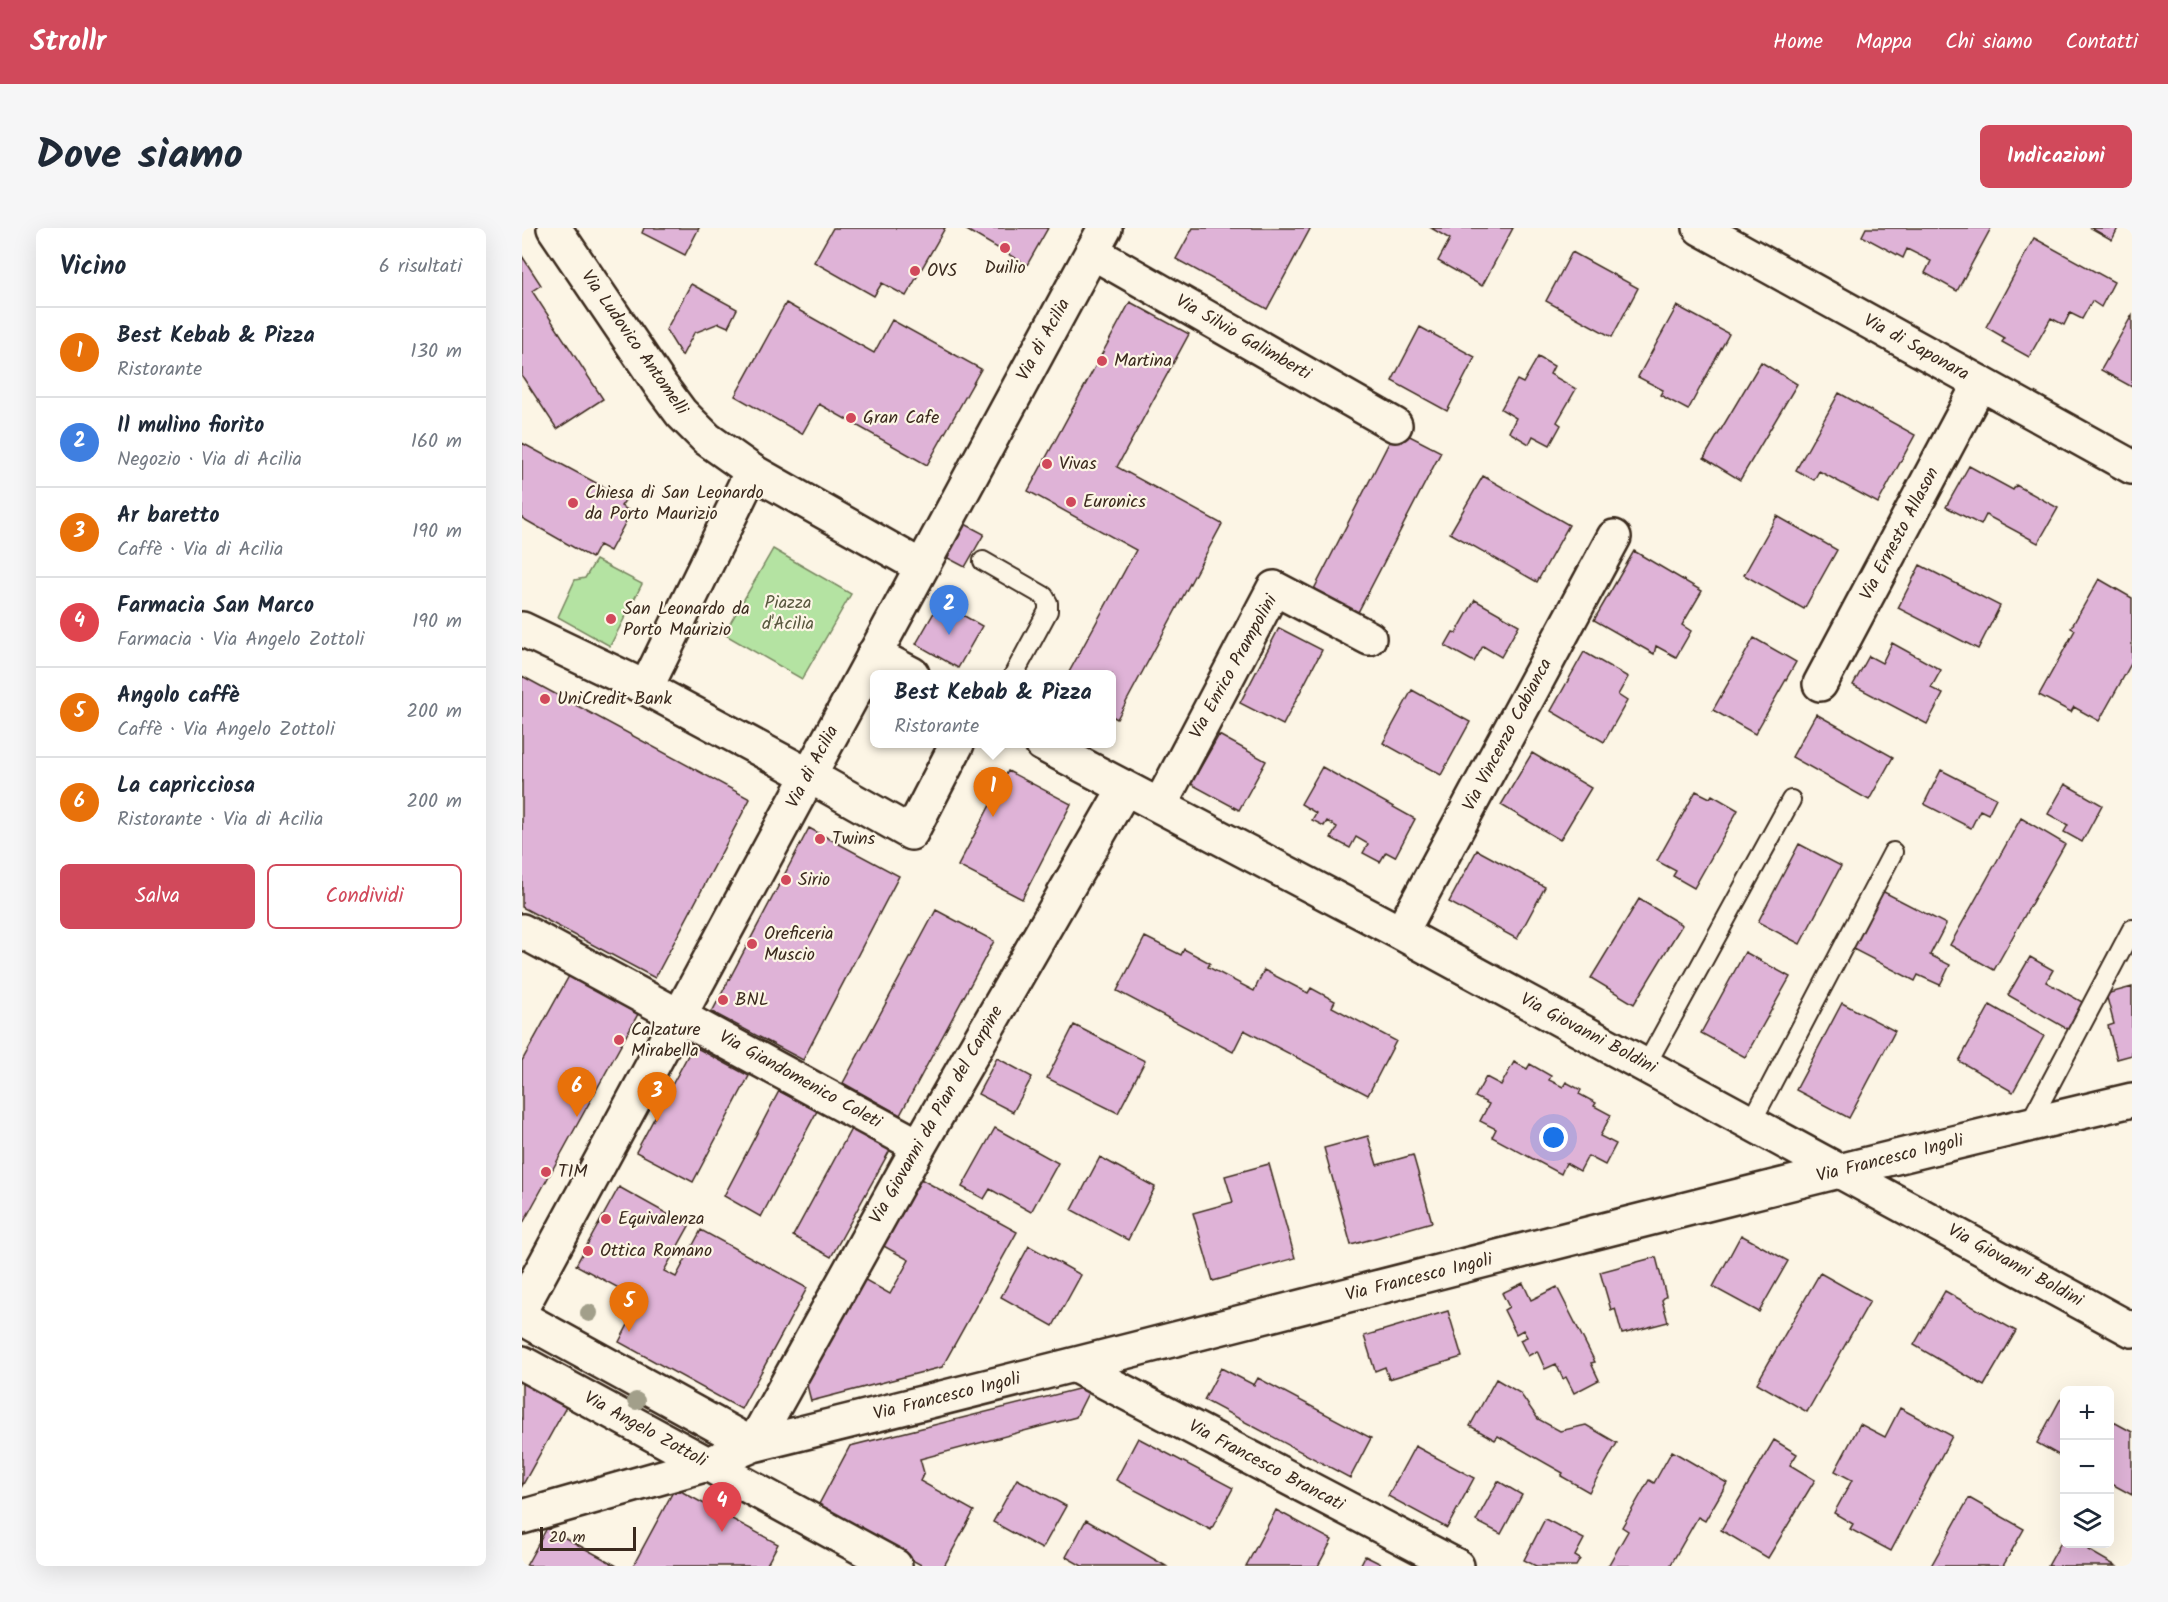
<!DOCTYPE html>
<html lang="it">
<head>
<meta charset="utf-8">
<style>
  :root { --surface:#fff; --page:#f6f6f7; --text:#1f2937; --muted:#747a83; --line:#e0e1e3; --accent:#d1495b }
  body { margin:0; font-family:Kalam,sans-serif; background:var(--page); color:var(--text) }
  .controls { position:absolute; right:18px; bottom:18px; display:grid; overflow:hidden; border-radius:9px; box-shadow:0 6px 24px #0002 }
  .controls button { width:54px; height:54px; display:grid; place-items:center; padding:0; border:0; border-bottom:2px solid var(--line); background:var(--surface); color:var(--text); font:30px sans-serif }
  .scale { position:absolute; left:18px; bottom:15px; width:96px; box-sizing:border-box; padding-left:6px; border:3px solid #3b2a1e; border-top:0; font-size:16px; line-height:21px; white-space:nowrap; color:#3b2a1e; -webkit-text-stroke:4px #fcf5e5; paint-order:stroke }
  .you { position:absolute; left:1032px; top:910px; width:21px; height:21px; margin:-15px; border:4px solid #fff; border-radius:50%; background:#1a73e8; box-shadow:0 0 0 9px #1a73e833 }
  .badge { display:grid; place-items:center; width:39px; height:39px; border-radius:50%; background:var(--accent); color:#fff; font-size:20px; font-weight:700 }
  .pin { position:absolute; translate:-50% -50px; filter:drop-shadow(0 2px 3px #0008) }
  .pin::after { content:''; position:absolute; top:32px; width:21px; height:18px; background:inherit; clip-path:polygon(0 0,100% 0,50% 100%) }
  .popup { position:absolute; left:348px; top:442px; width:246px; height:78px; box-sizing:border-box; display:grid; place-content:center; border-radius:9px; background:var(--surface); filter:drop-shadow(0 2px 4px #0005); font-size:20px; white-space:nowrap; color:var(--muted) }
  .popup b { font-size:22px; color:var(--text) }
  .popup::after { content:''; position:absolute; left:50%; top:100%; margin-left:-12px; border:12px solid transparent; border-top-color:var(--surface) }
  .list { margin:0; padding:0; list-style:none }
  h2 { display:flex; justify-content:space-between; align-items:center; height:78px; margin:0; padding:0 24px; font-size:26px }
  h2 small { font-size:20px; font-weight:400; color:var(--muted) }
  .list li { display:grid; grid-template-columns:39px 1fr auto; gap:18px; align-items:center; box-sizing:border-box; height:90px; padding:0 24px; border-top:2px solid var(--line) }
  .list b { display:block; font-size:22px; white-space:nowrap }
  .list p { margin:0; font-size:20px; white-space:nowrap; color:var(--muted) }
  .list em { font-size:20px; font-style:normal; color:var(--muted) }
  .actions { display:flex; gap:12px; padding:18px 24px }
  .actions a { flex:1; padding:14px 0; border:2px solid var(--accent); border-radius:9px; text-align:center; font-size:21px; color:var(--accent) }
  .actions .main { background:var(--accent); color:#fff }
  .icon { flex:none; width:33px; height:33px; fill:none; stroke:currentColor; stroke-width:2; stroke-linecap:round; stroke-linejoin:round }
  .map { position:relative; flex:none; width:1610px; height:1338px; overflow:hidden; border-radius:9px }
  header { display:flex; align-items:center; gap:36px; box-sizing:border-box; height:84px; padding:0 30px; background:var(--accent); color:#fff }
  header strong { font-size:28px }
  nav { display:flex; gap:33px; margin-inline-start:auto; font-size:21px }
  .intro { display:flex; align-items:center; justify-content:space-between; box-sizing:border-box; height:144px; padding:0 36px }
  h1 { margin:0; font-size:42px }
  .button { padding:15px 27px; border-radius:9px; background:var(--accent); color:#fff; font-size:21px; font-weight:700 }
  main { display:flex; gap:36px; padding:0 36px }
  aside { flex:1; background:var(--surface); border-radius:9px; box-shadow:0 6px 24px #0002 }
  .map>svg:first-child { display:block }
</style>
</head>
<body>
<header>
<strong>Strollr</strong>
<nav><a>Home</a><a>Mappa</a><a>Chi siamo</a><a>Contatti</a></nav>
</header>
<div class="intro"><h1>Dove siamo</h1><a class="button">Indicazioni</a></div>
<main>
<aside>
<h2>Vicino<small>6 risultati</small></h2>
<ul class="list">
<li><span class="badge" style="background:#e8710a">1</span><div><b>Best Kebab &amp; Pizza</b><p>Ristorante</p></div><em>130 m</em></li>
<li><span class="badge" style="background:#3f7fe0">2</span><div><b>Il mulino fiorito</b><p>Negozio · Via di Acilia</p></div><em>160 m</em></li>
<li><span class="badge" style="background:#e8710a">3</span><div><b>Ar baretto</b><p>Caffè · Via di Acilia</p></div><em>190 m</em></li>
<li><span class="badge" style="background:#e0444e">4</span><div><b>Farmacia San Marco</b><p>Farmacia · Via Angelo Zottoli</p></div><em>190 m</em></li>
<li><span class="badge" style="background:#e8710a">5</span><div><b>Angolo caffè</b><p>Caffè · Via Angelo Zottoli</p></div><em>200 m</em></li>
<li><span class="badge" style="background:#e8710a">6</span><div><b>La capricciosa</b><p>Ristorante · Via di Acilia</p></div><em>200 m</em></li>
</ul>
<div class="actions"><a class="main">Salva</a><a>Condividi</a></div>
</aside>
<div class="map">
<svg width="1610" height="1338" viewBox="0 0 1610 1338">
  <rect width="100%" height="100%" fill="#fcf5e5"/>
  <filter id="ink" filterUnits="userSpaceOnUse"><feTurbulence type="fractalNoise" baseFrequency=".0167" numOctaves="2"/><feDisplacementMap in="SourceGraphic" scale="12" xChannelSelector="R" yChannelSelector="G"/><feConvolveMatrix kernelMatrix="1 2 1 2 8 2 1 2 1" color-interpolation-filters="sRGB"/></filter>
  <g filter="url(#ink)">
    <path fill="#b4e3a2" stroke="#788660" stroke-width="1.5" d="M251,321l78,45 -49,85 -78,-45z
      M74,332l46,24 -32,62 -52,-29 17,-37 10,-2z"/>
    <path fill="#dfb3d7" stroke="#3b2a1e" stroke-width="1.5" d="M122,0h55l-14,27 -43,-22z
      M311,0h112l-39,68 -24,-13 -8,13 -60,-34z
      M441,0h85l-21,37z
      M671,0h115l2,1 -43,80 -91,-50z
      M909,0h82l-31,58 -44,-25 12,-22z
      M1344,0h125l-34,63 -32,-18 6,-12 -24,-12 -4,9 -41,-22z
      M1569,0h27l-6,12z
      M1512,10l80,44 -13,25 -9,-6 -10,18 -12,-6 -6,12 -13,-7 -22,39 -27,-15 3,-4 -19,-11z
      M1050,24l66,36 -26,49 -66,-36z
      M0,28l19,29 -9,6 71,108 -46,30 -35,-53z
      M169,56l46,25 -9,18 -9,-4 -25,10 -12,23 -16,-26z
      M608,74l59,32 -72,133 105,57 -105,195 -5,-3v-42h-44l68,-124 -108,-59z
      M264,75l88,50 18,-33 89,49 -54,96 -108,-61 -17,30 -67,-38z
      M1155,78l52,28 -41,76 -28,-15 3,-5 -25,-13z
      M1610,87v72l-31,-17z
      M898,99l55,30 -28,54 -55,-30z
      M1016,129l16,9 -4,8 26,15 -19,33 4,3 -11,20 -17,-9 -4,8 -20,-12 7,-14 -15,-9 16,-29 6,3z
      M1239,134l36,22 -57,96 -36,-22z
      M1317,165l76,42 -37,68 -59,-32 -5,9 -18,-10z
      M874,201l45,23 -87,168 -44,-23z
      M0,215l104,56 -5,7 10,6 -21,39 -11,-6 -7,13 -70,-40z
      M1447,238l44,24 3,-5 42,23 -20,35 -52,-28 -5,10 -35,-18z
      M961,248l86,49 -32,57 -87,-49z
      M1255,288l60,34 -33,59 -60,-34z
      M441,295l21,11 -19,33 -21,-11z
      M1112,323l68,40 -20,34 9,6 -15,26 -20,-11 -2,8 -60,-34z
      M1398,337l80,41 -22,43 -80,-41z
      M1577,351l33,19v64l-33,59 -25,-14 -3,5 -32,-17 36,-65 -4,-2z
      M953,372l44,25 -18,32 -18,-11 -9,16 -29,-16 8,-14 3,1z
      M418,374l42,24 -24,42 -42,-24z
      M757,400l43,22 -39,75 -43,-22z
      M1232,410l42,24 -41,72 -42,-24z
      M1370,415l49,27 -10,18 12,6 -16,30 -74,-39 16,-29 13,7z
      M1062,424l44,25 -10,18 9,6 -23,41 -53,-31z
      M0,448l228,123 -95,179 -133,-71z
      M890,462l58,32 -29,53 -58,-32z
      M1294,486l77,43 -24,43 -77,-43z
      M697,507l47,26 -27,49 -48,-26z
      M1010,525l59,35 -31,52 -59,-35z
      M800,539l93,52 -20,38 -9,-5 -6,10 -17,-9 5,-9 -12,-7 -6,11 -19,-10 6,-11 -10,-6 -3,5 -12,-6 4,-7 -15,-9z
      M1419,542l55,28 -8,16 -8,-4 -9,18 -47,-24z
      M486,543l63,33 -49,95 -64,-33z
      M1543,556l37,21 -20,37 -18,-10 4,-7 -20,-11z
      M1174,563l14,7 2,-3 26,15 -44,78 -21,-12 3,-5 -19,-10z
      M1499,590l44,26 -71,126 -44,-25z
      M287,600l90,48 -96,184 -91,-48z
      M1277,616l42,22 -41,78 -42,-22z
      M955,622l68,37 -28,52 -68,-37z
      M1360,663l64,33 -16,31 20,10 -10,20 -22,-10 -3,6 -62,-32z
      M1117,671l43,26 -48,79 -43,-26z
      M414,682l58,31 -94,174 -57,-32z
      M623,709l36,18 3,-6 26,14 -2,4 46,24 10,-21 44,23 3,-5 24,13 -3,6 64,34 -28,54 -124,-65 -11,22 -116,-61z
      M1223,724l45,25 -45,80 -44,-24z
      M1508,729l23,13 -7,12 38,21 -15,27 -61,-35z
      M47,748l69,38 -116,211v-164z
      M1610,759v68l-15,4 -9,-33 6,-2 -8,-30z
      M1320,775l53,28 -46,87 -53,-28z
      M1468,777l54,31 -31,56 -54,-31z
      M552,797l71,36 -27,52 -71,-35z
      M171,818l56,30 -56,106 -57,-30z
      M475,830l35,19 -19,35 -35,-18z
      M992,834l13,7 3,-5 21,12 -2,4 14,7 3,-5 15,8 -2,4 17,9 -2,3 17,9 -11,21 16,8 -11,21 -17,-9 -8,15 -14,-8 -5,11 -69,-37 4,-8 -16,-8 9,-17 -14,-7 11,-20 15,8z
      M257,863l38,20 -56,106 -37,-21z
      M473,900l63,35 -27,49 -41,-23 -6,10 -22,-12z
      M329,901l39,21 -59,107 -38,-21z
      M846,908l9,29 36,-10 19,67 -81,23 -27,-97z
      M578,929l55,30 -27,53 -56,-30z
      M747,936l26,94 -82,23 -20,-68 40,-11 -8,-26z
      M395,949l100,55 -75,135 -131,34 -5,-20 56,-103 28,16 19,-34 -29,-16z
      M97,959l70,39 -25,45 12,6 25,-47 106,58 -66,121 -122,-67 22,-42 -65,-35z
      M1219,1007l47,26 -29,51 -46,-25z
      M507,1018l52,29 -28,51 -52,-29z
      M1134,1029l10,39 -4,4 6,22 -46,12 -7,-26 -4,2 -11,-38z
      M1298,1045l50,28 -63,111 -50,-29z
      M1001,1055l8,17 26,-13 38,75 -4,1 8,17 -25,13 -8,-16 -3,2 -7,-15 -11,5 -8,-18 -9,5 -8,-16 7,-3 -4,-7 -7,4 -12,-24 5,-3 -7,-14z
      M1423,1063l71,40 -32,55 -70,-41z
      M926,1083l14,46 -73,22 -4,-12 -10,4 -11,-35z
      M699,1140l33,17 4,-7 113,60 -21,40 -146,-78z
      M974,1151l24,14 18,26 22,12 26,-6 31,18 -28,49 -28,-16 2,-3 -65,-37 -3,4 -25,-14z
      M0,1155l44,24 -44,79z
      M560,1160l7,3 -13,26 -156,42 4,14 -4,8 54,30 -30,55h-21l-106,-58 33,-62z
      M1542,1170v60l-27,-15 23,-43z
      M1378,1180l52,28 -61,115 -41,-22 3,-5 -19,-11 18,-33 -17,-9 25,-47 25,13z
      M1588,1192l22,12v63l-22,-12z
      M616,1210l95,50 -22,42 -95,-50z
      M1252,1212l23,14 -7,11 25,15 -47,78 -47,-28z
      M893,1218l59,32 -27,50 -59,-32z
      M1150,1223l55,32 -22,38 -7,-4 -28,49h-62l20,-35 -6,-4 27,-47 5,3z
      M495,1251l49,27 -24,43 -49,-27z
      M976,1253l24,14 -21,39 -25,-13z
      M153,1260l103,56 -12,22h-133z
      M1447,1270l55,31 -21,37h-72z
      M754,1282l56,30 -14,26h-72z
      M1023,1291l39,20 -9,17 5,3 -4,7h-40l-12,-6z
      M564,1292l80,46h-84l-16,-9z
      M25,1300l70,38h-91z
      M1542,1309v7h23l3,1 -2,5 28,16h-68z
      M843,1328l20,10h-25z"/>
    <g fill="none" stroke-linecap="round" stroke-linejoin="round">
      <g stroke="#3b2a1e" stroke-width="22">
        <path id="lane" d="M461,333l61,35 4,7v8l-34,63
          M1124,837l145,-265
          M1229,895l142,-271
          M1507,896l103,-195"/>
      </g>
      <g stroke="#3b2a1e" stroke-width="38">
        <path id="street" d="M32,0l107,158 20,27 26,26 45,32
          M570,24l303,173
          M352,426l38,20
          M1298,456l160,-301
          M520,516l359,189 731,397
          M286,547l103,58 46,-89
          M638,577l114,-217 95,50
          M0,703l397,215
          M879,705l213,-396
          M0,1090l231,127
          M0,1135l373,203
          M553,1138l382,200
          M231,1217l166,-299 206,-358
          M0,1289l186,-53 45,-19c460,-113 918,-236 1379,-345"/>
      </g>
      <g stroke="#3b2a1e" stroke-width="38">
        <path id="secondary" d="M1178,0l432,239
          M0,401l124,59 162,87
          M124,460l106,-217 168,95
          M0,1079l583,-1079"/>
      </g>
      <use href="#lane" stroke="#fcf5e5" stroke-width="18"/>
      <use href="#street" stroke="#fcf5e5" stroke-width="33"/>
      <use href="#secondary" stroke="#fcf5e5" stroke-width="33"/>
    </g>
    <g fill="#a29f8a">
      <circle cx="67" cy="1085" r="9"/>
      <circle cx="114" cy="1173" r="9"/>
    </g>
  </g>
  <g fill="#d1495b" stroke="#fcf5e5" stroke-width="2">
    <circle cx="483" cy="20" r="6"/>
    <circle cx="393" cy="43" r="6"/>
    <circle cx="580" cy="133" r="6"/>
    <circle cx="329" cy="190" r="6"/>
    <circle cx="525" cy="236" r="6"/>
    <circle cx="549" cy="274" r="6"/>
    <circle cx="51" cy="275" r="6"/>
    <circle cx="89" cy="391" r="6"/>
    <circle cx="23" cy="471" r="6"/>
    <circle cx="298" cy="611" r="6"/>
    <circle cx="264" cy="652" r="6"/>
    <circle cx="230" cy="716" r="6"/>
    <circle cx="201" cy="772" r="6"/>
    <circle cx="97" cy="812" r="6"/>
    <circle cx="24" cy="944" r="6"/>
    <circle cx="84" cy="991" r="6"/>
    <circle cx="66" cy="1023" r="6"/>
  </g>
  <g text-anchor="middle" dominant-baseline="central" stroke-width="4.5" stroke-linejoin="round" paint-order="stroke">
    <g font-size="18" fill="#3b2a1e" stroke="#fcf5e5" text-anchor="start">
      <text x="483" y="40" text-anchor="middle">Duilio</text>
      <text x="405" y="43">OVS</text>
      <text x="592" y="133">Martina</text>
      <text x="341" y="190">Gran Cafe</text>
      <text x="537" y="236">Vivas</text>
      <text x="63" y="265">Chiesa di San Leonardo<tspan x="63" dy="21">da Porto Maurizio</tspan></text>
      <text x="561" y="274">Euronics</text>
      <text x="101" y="381">San Leonardo da<tspan x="101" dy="21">Porto Maurizio</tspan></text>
      <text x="35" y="471">UniCredit Bank</text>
      <text x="310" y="611">Twins</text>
      <text x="276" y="652">Sirio</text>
      <text x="242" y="706">Oreficeria<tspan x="242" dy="21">Muscio</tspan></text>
      <text x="213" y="772">BNL</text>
      <text x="109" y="802">Calzature<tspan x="109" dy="21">Mirabella</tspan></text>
      <text x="36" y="944">TIM</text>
      <text x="96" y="991">Equivalenza</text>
      <text x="78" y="1023">Ottica Romano</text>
    </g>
    <g font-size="18" fill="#3b2a1e" stroke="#fcf5e5">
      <text transform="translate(721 110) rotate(30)">Via Silvio Galimberti</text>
      <text transform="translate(522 112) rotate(-61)">Via di Acilia</text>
      <text transform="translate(112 115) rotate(55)">Via Ludovico Antomelli</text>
      <text transform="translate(1394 120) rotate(29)">Via di Saponara</text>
      <text transform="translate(1378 306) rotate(-62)">Via Ernesto Allason</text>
      <text transform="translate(712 439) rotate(-61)">Via Enrico Prampolini</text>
      <text transform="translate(986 507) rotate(-62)">Via Vincenzo Cabianca</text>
      <text transform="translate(291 539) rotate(-62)">Via di Acilia</text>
      <text transform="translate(1066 806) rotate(28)">Via Giovanni Boldini</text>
      <text transform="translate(278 852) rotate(29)">Via Giandomenico Coleti</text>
      <text transform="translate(415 887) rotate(-60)">Via Giovanni da Pian del Carpine</text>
      <text transform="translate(1368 931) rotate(-14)">Via Francesco Ingoli</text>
      <text transform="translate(1493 1038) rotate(29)">Via Giovanni Boldini</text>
      <text transform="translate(897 1050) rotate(-14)">Via Francesco Ingoli</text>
      <text transform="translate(425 1169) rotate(-14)">Via Francesco Ingoli</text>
      <text transform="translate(123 1202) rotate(29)">Via Angelo Zottoli</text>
      <text transform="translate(744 1238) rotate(28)">Via Francesco Brancati</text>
    </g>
    <g font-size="18" fill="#59583f" stroke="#fcf5e5">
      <text x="266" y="375">Piazza<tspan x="266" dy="21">d'Acilia</tspan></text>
    </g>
  </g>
</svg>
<div class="controls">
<button>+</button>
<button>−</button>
<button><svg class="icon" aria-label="layers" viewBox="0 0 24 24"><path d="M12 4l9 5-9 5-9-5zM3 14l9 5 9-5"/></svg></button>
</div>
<div class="scale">20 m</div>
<div class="you"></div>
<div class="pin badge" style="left:471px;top:589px;background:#e8710a">1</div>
<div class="popup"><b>Best Kebab &amp; Pizza</b>Ristorante</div>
<div class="pin badge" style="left:427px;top:407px;background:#3f7fe0">2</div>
<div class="pin badge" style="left:135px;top:894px;background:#e8710a">3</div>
<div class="pin badge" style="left:200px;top:1304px;background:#e0444e">4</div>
<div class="pin badge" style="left:107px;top:1104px;background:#e8710a">5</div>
<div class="pin badge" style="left:55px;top:889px;background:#e8710a">6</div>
</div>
</main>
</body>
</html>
